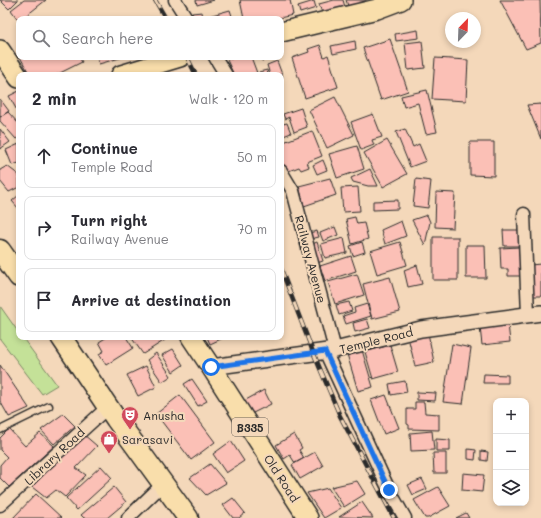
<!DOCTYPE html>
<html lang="en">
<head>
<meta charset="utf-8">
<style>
  :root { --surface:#fff; --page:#f2f2f3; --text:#2b2b33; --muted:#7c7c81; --line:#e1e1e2 }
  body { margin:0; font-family:Mali,sans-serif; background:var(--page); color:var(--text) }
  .controls { position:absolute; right:12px; bottom:12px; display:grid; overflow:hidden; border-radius:8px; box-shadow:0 2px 6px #0003 }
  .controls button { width:36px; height:36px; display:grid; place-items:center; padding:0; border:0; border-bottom:1px solid var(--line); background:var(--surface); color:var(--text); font:20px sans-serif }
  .compass { position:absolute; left:445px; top:12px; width:36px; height:36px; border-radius:50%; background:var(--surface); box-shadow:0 2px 6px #0003; rotate:23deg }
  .stop { position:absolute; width:12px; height:12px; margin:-9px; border:3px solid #1a73e8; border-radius:50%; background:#fff }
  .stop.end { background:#1a73e8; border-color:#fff; box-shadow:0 1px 4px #0008 }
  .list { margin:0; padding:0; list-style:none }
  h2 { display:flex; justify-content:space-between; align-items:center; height:52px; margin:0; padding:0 16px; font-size:17px }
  h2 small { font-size:13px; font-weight:400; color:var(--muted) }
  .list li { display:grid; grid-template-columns:26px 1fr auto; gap:12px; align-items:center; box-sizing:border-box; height:64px; margin:0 8px 8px; padding:0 8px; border:1px solid var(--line); border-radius:8px }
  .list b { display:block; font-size:15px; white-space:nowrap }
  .list p { margin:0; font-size:13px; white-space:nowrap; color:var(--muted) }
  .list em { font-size:13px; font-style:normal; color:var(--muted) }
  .icon { flex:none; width:22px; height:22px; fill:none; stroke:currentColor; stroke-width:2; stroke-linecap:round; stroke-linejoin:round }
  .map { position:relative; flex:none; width:541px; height:518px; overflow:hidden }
  .search { position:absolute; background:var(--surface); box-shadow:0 2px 6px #0003; left:16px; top:16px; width:268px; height:44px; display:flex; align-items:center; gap:10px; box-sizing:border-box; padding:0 14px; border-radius:8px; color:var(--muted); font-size:15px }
  .panel { position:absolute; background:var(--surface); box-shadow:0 2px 6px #0003; left:16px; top:72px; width:268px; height:268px; border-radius:8px }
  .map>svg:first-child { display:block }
</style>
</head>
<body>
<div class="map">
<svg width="541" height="518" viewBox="0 0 541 518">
  <rect width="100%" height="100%" fill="#f4d8ba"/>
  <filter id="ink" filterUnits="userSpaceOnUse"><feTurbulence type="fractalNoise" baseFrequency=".025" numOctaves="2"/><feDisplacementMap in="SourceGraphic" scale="8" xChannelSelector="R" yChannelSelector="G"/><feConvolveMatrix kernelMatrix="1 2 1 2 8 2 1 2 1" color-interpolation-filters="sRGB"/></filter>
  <g filter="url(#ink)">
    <path fill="#c4e198" stroke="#788662" d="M0,306l19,27v4h3l35,48 -15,9 -42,-55z"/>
    <path fill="#fbc0b6" stroke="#2b2b2b" d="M0,0h18l-9,9z
      M24,0h22l-24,19h-3v2l-8,-11z
      M196,0h18l-17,5z
      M240,0h50l3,15 -18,4h-31z
      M334,0h9l2,7 -23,6 -3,-9z
      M346,0h20v2l-18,4z
      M500,0h40l1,43 -15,6z
      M314,1l2,7 -16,5 -2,-7z
      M230,10l3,9h-27l-1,-2z
      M202,12l1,7h-10l-1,-6z
      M418,30l1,8 -23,3 -1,-7z
      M390,39l18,52 -27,9 -18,-52z
      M355,41l1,8 -23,5 -2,-8z
      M422,41l3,27 -17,2 -3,-27z
      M320,45l4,12 4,-2 10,32 -33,11 -13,-40 17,-6 -1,-3z
      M20,57h59l3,5 -26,13h-26z
      M97,57h26l-24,7z
      M238,57h13l6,16 -9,2h-14l-7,-15z
      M260,57h13l-11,4z
      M435,58l33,2 -2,41 -34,-2z
      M277,61l6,16h-2v-2h-11l-3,-10z
      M267,70l1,5h-8l-1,-3z
      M427,90l10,42 -11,2 -8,-31 -14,4 -3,-11z
      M19,91v23l-10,-18z
      M335,97l19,38 -27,13 -18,-38z
      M0,99l9,12 -9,6z
      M541,104v35l-14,-34z
      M301,108l6,19 -13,5 -5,-15 -4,2 -2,-5z
      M8,112l11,12v13l-3,2 -16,-18v-4z
      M373,114l9,23 -10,3 2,5 -13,5 -10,-28z
      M281,118l2,6 4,-1 4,10 -10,4z
      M0,129l10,13 -10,7z
      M405,129l8,18 6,-3 7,17 -16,6 -14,-35z
      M312,131l10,25 -15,6 2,5 -8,3 -2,-3 -13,5 -5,-12v-17z
      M387,140l20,34 -24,13 -19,-34z
      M470,142h24v34l-24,-1z
      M19,144v19l-7,2 -6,-15z
      M357,146l7,23 -27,9 -8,-24z
      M323,160l4,10 -10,4 -4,-9z
      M7,166l12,9v12l-10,5 -9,-11v-11z
      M370,169l8,17h-10l-15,-4 -2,-4z
      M330,178l6,17 -32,11 -5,-20z
      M416,179l15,2 -3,27 -15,-2z
      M358,187l2,24 -17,1 -2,-24z
      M436,192l19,1 -2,35 -18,-1z
      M19,195v14l-7,-8z
      M398,200v9l-25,1v-9z
      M427,215l3,7 -5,23 -13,-25z
      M355,217l2,7 7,-1 4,16 -16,5 -6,-25z
      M401,221l5,15 -21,8 -4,-14z
      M335,227l3,8 -15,6 -3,-8z
      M503,230h16l1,16h-16z
      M317,231l2,6 -13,3 -1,-6z
      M433,237h25v43h-25z
      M344,238l3,15 -22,5 -4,-14z
      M317,242l6,19 -9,3 -6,-18z
      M362,242l3,10 -12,4 -3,-10z
      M400,242l7,23 -30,9 -7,-23z
      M466,245h19l1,33h-20z
      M519,247l1,29h-12v-7h-7l-1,-21z
      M351,256l5,15 -31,10 -5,-15z
      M541,264v32h-9l-2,-31z
      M417,265l5,19 -14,3 -4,-17z
      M357,274l7,21 -29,9 -7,-22z
      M390,277l10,35 -28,7 -9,-35z
      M349,302l3,9 -13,4 -3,-10z
      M367,304l4,12 -25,8 -3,-8 12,-4 -1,-4z
      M367,319l3,9 -15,4 -2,-9z
      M508,324l2,18 -28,3 -2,-18z
      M428,333l6,29 -19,4 -7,-29z
      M107,337h19l7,11 -27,17 -7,-11 5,-3 -5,-9z
      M131,337h32l2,3 -22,14z
      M207,337h16v1l-13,6z
      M452,344l19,4 -8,56 -20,-2z
      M390,345l8,27 -25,7 -8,-27z
      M173,349l10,16 -10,7 -11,-17z
      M362,350l11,37 -15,4 -11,-37z
      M156,353l15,23 -9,6 -15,-22z
      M0,365l29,43 -20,9 -9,-16z
      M146,366l10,21 -18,9 -11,-21z
      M484,374l24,1v8h-25z
      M192,379l15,22 -9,5 -14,-22z
      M405,381l2,11 -16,3 -2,-11z
      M264,390l7,14 -20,10 -7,-13z
      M417,392l19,1 -1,8 -18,-1z
      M180,395l35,47 -24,18 -35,-46z
      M386,395l13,33 -15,6 -13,-34z
      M415,402h9l1,11 14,1v16l-30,-1v-4l-2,-1v-15h8z
      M63,414l12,12 -21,18 -13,-14z
      M9,429l16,17 15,-13 14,13 -45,41 -9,-9v-13l7,-8 -7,-7v-12z
      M432,431l2,19 -23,1 -1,-18z
      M83,434l14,12 -21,22 10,7 -21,22 -9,-7 -10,8 -14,-11z
      M294,434l8,14 -3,2 5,8 -9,5 -5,-8 -6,4 -8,-14z
      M436,439l14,1v11h-14z
      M231,441l13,20 -18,12 -13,-19z
      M468,449l8,1 -1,10 -7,-1z
      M481,451l7,1 -1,9 -6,-1z
      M315,452l8,14 -23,13 -8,-14z
      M433,453h13v20h-12z
      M210,464l16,19 -20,12 -16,-17z
      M101,466l11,12 -35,32 -11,-12z
      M463,473l21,2 -2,17 -20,-2z
      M422,479l5,10 -14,6 -5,-10z
      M357,481l8,13 -21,13 -13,-20z
      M114,487l12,15 -19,16h-23l-3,-3z
      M438,487l12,19 -22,12h-3l-11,-18z
      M328,488l13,20 -17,10 -17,-25z
      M36,494l26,24h-49z
      M233,498l12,15 -6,5h-6l-10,-13z
      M362,502l11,16 -34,-1z
      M466,513l3,5h-13z"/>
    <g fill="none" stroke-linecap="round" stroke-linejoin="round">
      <g stroke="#2b2b2b" stroke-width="9">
        <path id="service" d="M0,430l49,-24"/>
      </g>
      <g stroke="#2b2b2b" stroke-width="15">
        <path id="minor" d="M175,0l12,19
          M215,57l11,18
          M281,171l12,20 42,159
          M524,214l4,100
          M325,351l64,139 16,28
          M0,505l108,-98
          M128,518l35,-34"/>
      </g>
      <g stroke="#2b2b2b" stroke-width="18">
        <path id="tertiary" d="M211,367l124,-17 86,-21 120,-16"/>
      </g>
      <g stroke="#2b2b2b" stroke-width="22">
        <path id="primary" d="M281,32l96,-23 24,-9
          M0,50l19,28
          M121,75l59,-18
          M191,337l20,30 97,151"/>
      </g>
      <g stroke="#2b2b2b" stroke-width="23">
        <path id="trunk" d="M0,250l19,27
          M61,337l55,82 72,99"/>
      </g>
      <use href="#service" stroke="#f4d8ba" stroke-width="6"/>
      <use href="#minor" stroke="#f4d8ba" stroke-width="12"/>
      <use href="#tertiary" stroke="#f4d8ba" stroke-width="15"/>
      <use href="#primary" stroke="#f9deab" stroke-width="19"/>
      <use href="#trunk" stroke="#f9deab" stroke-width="20"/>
      <g stroke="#2b2b2b" stroke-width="4.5">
        <path id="rail" d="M155,0l11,19
          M187,57l9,18
          M281,269l32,83 27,64 54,102"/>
      </g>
      <use href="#rail" stroke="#f4d8ba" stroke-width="3" stroke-dasharray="9" stroke-linecap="butt"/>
    </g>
  </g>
  <g fill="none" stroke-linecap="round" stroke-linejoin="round" filter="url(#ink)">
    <path stroke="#1a73e8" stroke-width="5" d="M211,367l114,-16 64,139"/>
  </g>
  <defs>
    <g id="theatre-pin" transform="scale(0.9)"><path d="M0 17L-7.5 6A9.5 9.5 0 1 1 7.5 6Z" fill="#d1495b" stroke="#f4d8ba"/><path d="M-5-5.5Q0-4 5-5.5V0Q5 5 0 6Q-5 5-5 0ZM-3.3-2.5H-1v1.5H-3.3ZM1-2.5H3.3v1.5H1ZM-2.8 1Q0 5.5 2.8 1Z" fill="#fff"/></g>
    <g id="shop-pin" transform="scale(0.9)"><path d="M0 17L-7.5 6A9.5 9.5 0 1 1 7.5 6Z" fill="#d1495b" stroke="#f4d8ba"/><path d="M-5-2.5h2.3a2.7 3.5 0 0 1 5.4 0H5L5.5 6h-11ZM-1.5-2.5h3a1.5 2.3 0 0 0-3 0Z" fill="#fff"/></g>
  </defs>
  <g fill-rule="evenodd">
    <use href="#theatre-pin" x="130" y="415"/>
    <use href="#shop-pin" x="109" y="439"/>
  </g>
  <g text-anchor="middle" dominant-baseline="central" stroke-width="4" stroke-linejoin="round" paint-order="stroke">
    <rect fill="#f4d8ba" stroke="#675f56" stroke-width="1" x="232" y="418" width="36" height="18" rx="3"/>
    <g font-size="11" font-weight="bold" fill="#2b2b2b">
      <text x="250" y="427">B335</text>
    </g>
    <g font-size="12" fill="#2b2b2b" stroke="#f4d8ba">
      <text transform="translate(311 259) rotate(75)">Railway Avenue</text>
      <text transform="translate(376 340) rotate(-14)">Temple Road</text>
      <text transform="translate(54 456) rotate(-43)">Library Road</text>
      <text transform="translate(282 478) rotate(57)">Old Road</text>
    </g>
    <g font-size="12" fill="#2b2b2b" stroke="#f4d8ba" text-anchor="start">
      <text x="143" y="415">Anusha</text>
      <text x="122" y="439">Sarasavi</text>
    </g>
  </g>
</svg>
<div class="controls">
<button>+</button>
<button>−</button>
<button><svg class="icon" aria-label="layers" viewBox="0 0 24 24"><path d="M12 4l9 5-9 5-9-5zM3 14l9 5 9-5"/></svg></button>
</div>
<svg class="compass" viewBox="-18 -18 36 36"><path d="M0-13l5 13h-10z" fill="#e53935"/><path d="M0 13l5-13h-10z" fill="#7c7c81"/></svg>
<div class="stop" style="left:211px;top:367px"></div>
<div class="stop end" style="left:389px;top:490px"></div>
<div class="search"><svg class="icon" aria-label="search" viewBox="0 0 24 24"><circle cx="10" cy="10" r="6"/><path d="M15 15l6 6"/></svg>Search here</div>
<section class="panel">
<h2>2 min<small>Walk · 120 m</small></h2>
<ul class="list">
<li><svg class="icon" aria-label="ahead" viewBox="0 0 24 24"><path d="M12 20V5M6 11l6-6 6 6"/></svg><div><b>Continue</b><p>Temple Road</p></div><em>50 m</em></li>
<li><svg class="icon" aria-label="right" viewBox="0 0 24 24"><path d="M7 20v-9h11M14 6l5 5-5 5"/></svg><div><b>Turn right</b><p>Railway Avenue</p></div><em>70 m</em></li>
<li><svg class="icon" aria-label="arrive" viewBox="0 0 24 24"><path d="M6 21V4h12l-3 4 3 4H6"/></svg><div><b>Arrive at destination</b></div></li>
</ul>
</section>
</div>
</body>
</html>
